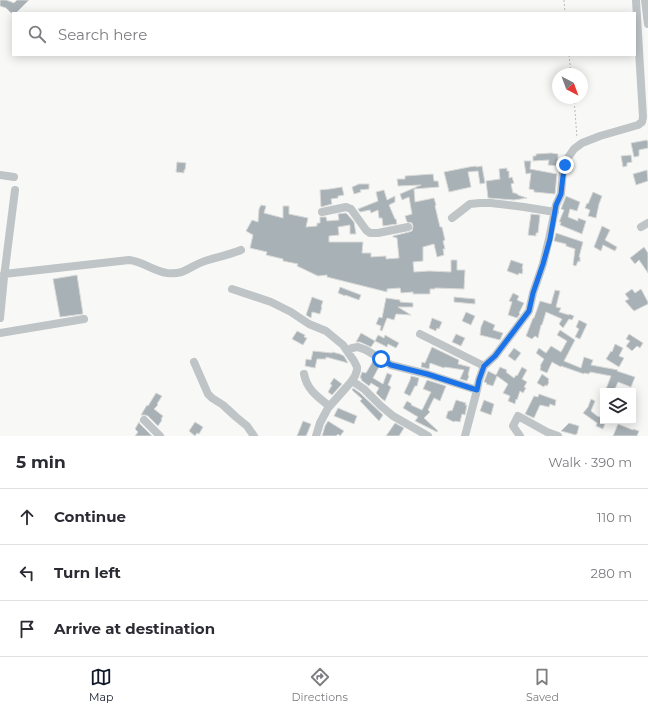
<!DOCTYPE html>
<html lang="en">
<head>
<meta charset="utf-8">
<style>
  :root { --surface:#fff; --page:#f2f2f3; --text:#2b2b33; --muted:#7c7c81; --line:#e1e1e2; --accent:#111827 }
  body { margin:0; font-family:Montserrat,sans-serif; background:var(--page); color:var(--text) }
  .controls { position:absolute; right:12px; bottom:12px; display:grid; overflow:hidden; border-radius:0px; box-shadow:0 2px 10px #0003 }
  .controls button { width:36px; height:36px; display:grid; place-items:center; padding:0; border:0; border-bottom:1px solid var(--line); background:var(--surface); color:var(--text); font:20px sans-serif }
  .compass { position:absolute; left:552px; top:68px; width:36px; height:36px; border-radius:50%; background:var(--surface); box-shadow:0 2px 10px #0003; rotate:139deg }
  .stop { position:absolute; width:12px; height:12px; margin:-9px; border:3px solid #1a73e8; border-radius:50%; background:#fff }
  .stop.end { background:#1a73e8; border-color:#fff; box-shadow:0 1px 4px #0008 }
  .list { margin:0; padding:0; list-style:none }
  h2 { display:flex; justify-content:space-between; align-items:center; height:52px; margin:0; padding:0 16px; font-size:17px }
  h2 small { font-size:13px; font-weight:400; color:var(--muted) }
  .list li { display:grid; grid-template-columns:26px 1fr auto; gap:12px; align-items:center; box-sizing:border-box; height:56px; padding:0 16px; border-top:1px solid var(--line) }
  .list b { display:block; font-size:15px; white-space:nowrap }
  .list em { font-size:13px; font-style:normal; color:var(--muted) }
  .icon { flex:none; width:22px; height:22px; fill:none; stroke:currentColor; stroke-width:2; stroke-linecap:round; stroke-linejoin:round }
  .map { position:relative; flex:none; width:648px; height:436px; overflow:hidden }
  .search { position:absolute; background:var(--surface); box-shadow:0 2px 10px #0003; left:12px; right:12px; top:12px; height:44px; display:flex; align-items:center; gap:10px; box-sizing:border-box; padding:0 14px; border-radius:0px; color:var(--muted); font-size:15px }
  .sheet { height:220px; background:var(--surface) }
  nav { display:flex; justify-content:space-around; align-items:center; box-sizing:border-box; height:56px; border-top:1px solid var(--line); background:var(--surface); font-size:11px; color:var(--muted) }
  nav a { display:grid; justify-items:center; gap:2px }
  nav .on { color:var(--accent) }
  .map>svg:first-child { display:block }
</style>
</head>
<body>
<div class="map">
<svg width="648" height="436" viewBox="0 0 648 436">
  <rect width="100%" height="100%" fill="#f8f8f6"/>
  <path fill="#a8b1b6" stroke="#dadad8" d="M0,0h6l8,3 3,-3h12l-13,13h-5l-5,-5 -6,-2z
    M647,140v1h1v7l-9,2v6l-5,1 -3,-14z
    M551,153l7,1v12l-10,-1 1,-5 -16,1v-5h3v-2z
    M631,155l1,7 -5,1v3l-4,1 -2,-11z
    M524,161h7l-1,8 27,5 -2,20 -21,-2v-2l-5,-1 2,-16 -5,1z
    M177,162l9,1 -1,7h-1v3l-8,-1z
    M476,166v1l6,-1 3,17 -5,1 -2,-13 -10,1 3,15 -22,5 -5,-20 25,-5z
    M507,168v3h2v7l3,-1 2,6 -3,1 2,9h3v1h2v1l9,3 -13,2 -26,-2 -2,-17 14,-2 -1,-10z
    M647,170l1,11 -12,4 -3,-11z
    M433,174l1,7h4l1,6 -25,2 1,13 19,-4 2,7 -1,1 5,21h2l3,13 -2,1 2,8h-2l1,6 -7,2 -3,-13 -11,3v14l-10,1 1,10 15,-1 22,1v-12h6v10h8l-1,19 -29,-1v1h-5v5h-17v-2l-12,1 -1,-5 -13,1v3l-60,-15v-2l-9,1 -21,-10 1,-2 -15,-3v-2l-17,-4 1,-3 -17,-4 3,-13 -7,-4 6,-11 6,2 1,-13 2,-4 5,1 -2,7 19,5v-12h6v8l19,4 -2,9 11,-1v-3h3v-6h6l1,4 12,-1 -1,-6 8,-1 1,1 7,8 2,12h-6v-9l-12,2 1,8 -10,1v6h34l-1,11h9v4l15,-1v3l13,-1 -2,-20 -4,-1v-1l16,-4 3,-1 1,-5 -1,-3 -5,-1 -2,-6 7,-2 -3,-17 -7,3 -2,-6 21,-9 -23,1 -1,-7h8v-3z
    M359,184h10v5l-9,1 1,2 -7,2 -2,-7z
    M342,187l2,8 -6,1v2l-7,1 1,5 -11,3 -1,-17 10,-1z
    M384,190l3,10 8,-4v6l-6,3 6,14h1l1,5 -14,2 -1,-8h-3l-1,-8 -7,3 -1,-3 -10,2 -2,-3 20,-8 -2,-9z
    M593,192l9,4 -3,8 -3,14 -8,-2 2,-6 -5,-2 2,-5 1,1z
    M566,196l14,6 -3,9 -7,-2 -2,8 10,4v-3l8,3 -4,13 -22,-9 1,-3h-2l5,-12 -3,-1z
    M531,214l9,1 -2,18h-2v3l-8,-1z
    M602,226l8,4 -5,10 12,7 -2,4 -12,-6 -2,6 -7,-4z
    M556,233l27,9 -4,15h1v5l-2,-1 -2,5 -3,-1 2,-16 -9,-3v-2l-12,-3z
    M644,247l4,6v20l-9,-13 -4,4 -5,-6z
    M511,260l12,4 -1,5h1l-1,5 -3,-1 -1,2 -11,-4z
    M77,275l6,39 -23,3 -7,-38z
    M340,287l21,8 -2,5 -14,-5v1l-7,-3z
    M632,289l3,4 6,-4 7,13v2l-14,7 -9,-10 4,-2 -4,-5z
    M555,290l5,1 -4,16 5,1 -2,4 10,3v-1l5,2 -2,4 -3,-1 -6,9 -4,-4 3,-5 -16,-7 -4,13h-1l-3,13 -3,-2 -3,3 -6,-3 7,-18h1l6,-17 11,3z
    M513,293l6,3 -2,4 7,3 -5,10 1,1 -3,4 -9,-3 4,-13 -3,-1z
    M312,297l11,4 -2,6h1l-2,7 -8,-2 -1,6 -5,-3z
    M454,297l21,2v5l-21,-2z
    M386,298l14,2v2l13,1v4h-15l13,8 -15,-1 -2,6 -7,-2 -5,13 -2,-1 1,-4 -5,-2 3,-7 3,1z
    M466,312l9,4 -4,9 -9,-4z
    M432,318l10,4 -3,7 -2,-1 -1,3 -7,-3z
    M484,320l11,5 -2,5 10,3 -3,7 -20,-5 1,-8z
    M579,320l8,4 -7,15 -5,-2 4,-8 -3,-2z
    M560,330l15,10 -11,21 17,7 3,-11 9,3 -2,5 27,5 -1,1 18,6 -4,10 -13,-5 -4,9h-4l-4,-2 5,-13 -21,-4 -1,2 -5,-1v1l-23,-8v1l-9,-5 -5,11 -7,-3 1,-4h-1l4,-7 -8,-6 3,-5 7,5 5,-7 10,6 6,-11 -10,-6z
    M297,331l8,4 -1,2 3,1 -4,7 -11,-6z
    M361,333l14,8 -4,6 -11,-5h-4z
    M456,334l9,4 -4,8 -9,-4z
    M629,334l14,9 -3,5 -3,-2 -5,5 -6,-5 4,-5 -4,-2z
    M378,335l6,3 1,-3 14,8 -3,5 -8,-4 -1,3 -12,-6z
    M615,344l8,4 -4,8 5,2 -5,9 -13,-8 5,-8 1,1z
    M432,347l27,13 -1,4 12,3 -2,8 1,1 -2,5 -7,-2 4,-9 -19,-3 -1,1 -14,-5 -1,6 -8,-2 1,-5 3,1z
    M514,348l7,5 -6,8 -7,-5z
    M313,351l19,2v-1l8,2 4,2 4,7 -22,-6v2h-9l-2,9 -10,-2 1,-7 5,1z
    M373,361l7,4 -7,13 10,6 4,-11 5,2 -4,10 3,2 -6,14 -3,-2 -6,-6 3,-5 -8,-5 -2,3 -8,-6 1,-1 -2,-1 2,-6 4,1z
    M500,367l7,3 -1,2 8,6 2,-3 1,1 5,-9 5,3 -5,9 5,3 -3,5 2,1 -3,5 -3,-2 -3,9 -1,-1 -1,5 -7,-3 2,-5 -7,-3 5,-9 -11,-8 -4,10 -7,-2 1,-1 -3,-1 4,-11 8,4z
    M542,374l7,5 -1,2 1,1 -2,4 -2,-1 -1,2 -7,-4z
    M411,376l8,2 -2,8h-2l-5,10 -6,-3 6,-13z
    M334,378l8,6 -10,11 -4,-3 4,-7 -2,-1z
    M427,380l19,6 -6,15 -6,-3 -6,12 2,2 -6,6 14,13 -1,1 -22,-11 3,-4 -15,-9 4,-7 5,3 -1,1 11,5 9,-18 -8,-3z
    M353,388l7,5 23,22 -4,6 -19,-20 2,-2 -10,-9z
    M156,393l6,3 -5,8 1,1 -4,4 9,7 -2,3 1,1 -4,6 -10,-10 -3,-1h-4l6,-10 1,1z
    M539,394l17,6 -1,6 -5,-2 -1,3 -9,-2 -6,13 -9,-4 9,-18 4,1z
    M591,399l4,2 -4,10 6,5 6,2v3h3l-3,8 -7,-3 1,-3 -14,-10 5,-6z
    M456,400l10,3 -1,2h2l-2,10 -3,-1 -2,8 -5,-1 -1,1 -8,-4 2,-7h2l1,-1 1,1z
    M484,400l10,4 -3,11 -11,-4z
    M338,408l19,8 -3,8 -20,-8z
    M303,421l8,3 -4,10 -1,2h-9z
    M328,421l16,10 -4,5 -2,-2 -2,2h-14l3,-10z
    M139,422l1,2 12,12h-17l3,-4 -3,-3z
    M195,422l8,5 -4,7 -2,-1 -2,3 -6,-5z
    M395,423l9,5 -5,8h-13z
    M569,423l10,3 -2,8h-1v1l-15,-4z
    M618,424l15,6v-1l6,2 -2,5h-24z"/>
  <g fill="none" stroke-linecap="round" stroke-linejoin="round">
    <path stroke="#babdbf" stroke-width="1" stroke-dasharray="2 2" stroke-linecap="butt" d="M564,0l1,13
      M569,55l2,19
      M574,98l3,40"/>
    <path stroke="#bfc4c7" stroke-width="8" d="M645,0l3,24
      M0,175l14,2
      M322,212l24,-5 5,2 15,21 4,3h8l30,-6
      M452,218l18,-14 10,-1h11l33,4 31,5
      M641,227l7,-4
      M4,274l125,-14c13,1 24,11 38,13 19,2 22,-7 38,-12 12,-4 24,-6 36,-11
      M232,289l39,13 20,10 18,12 17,7 17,14 11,16 3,6v3l-2,6 -4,6 -23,26 -8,15 -4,13
      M0,318l4,-41 11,-87
      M0,333l84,-14
      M420,334l64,32
      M347,351l5,-3 6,-1 8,3 25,15 36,9 50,16
      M194,362l14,32 4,4 11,7 13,12 11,9 7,10
      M304,374c3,16 14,23 25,32
      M352,381l12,8 17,17 12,10 35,20
      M144,420l16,16
      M465,436l12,-46 2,-10 5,-14 11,-10 34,-45 4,-18 10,-29 6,-25 7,-34 5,-11 2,-24 4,-11 7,-10 8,-6 18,-7 38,-11 4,-3 1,-5 -7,-117
      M520,436l-7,-10 5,-10 29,16 11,4"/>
  </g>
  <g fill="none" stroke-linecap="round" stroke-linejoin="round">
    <path stroke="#1a73e8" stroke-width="5" d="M381,359l10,6 36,9 50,16 2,-10 5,-14 11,-10 34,-45 4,-18 10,-29 7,-25 6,-34 5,-11 2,-18 2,-11"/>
  </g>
</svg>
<div class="controls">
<button><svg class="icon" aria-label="layers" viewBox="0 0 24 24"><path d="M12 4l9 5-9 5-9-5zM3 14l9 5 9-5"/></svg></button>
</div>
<svg class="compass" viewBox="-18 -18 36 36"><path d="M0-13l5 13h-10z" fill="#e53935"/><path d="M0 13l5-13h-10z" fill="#7c7c81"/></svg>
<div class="stop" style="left:381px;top:359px"></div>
<div class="stop end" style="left:565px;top:165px"></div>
<div class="search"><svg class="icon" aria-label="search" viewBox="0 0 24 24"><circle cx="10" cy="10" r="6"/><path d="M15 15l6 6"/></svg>Search here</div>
</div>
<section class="sheet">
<h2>5 min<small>Walk · 390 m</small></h2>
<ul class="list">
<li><svg class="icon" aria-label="ahead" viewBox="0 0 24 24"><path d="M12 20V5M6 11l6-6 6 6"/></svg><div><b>Continue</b></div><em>110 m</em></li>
<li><svg class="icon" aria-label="left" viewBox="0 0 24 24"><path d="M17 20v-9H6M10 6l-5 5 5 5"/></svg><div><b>Turn left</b></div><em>280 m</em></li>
<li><svg class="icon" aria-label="arrive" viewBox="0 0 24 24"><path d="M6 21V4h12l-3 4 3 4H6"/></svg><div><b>Arrive at destination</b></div></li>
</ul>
</section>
<nav>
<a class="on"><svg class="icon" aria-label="map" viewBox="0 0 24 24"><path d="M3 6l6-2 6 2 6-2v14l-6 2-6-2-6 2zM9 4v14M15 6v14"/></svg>Map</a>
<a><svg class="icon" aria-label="directions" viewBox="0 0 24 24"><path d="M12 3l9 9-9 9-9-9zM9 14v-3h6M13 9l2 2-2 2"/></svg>Directions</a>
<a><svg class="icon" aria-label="saved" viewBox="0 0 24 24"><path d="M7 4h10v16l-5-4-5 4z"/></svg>Saved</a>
</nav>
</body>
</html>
